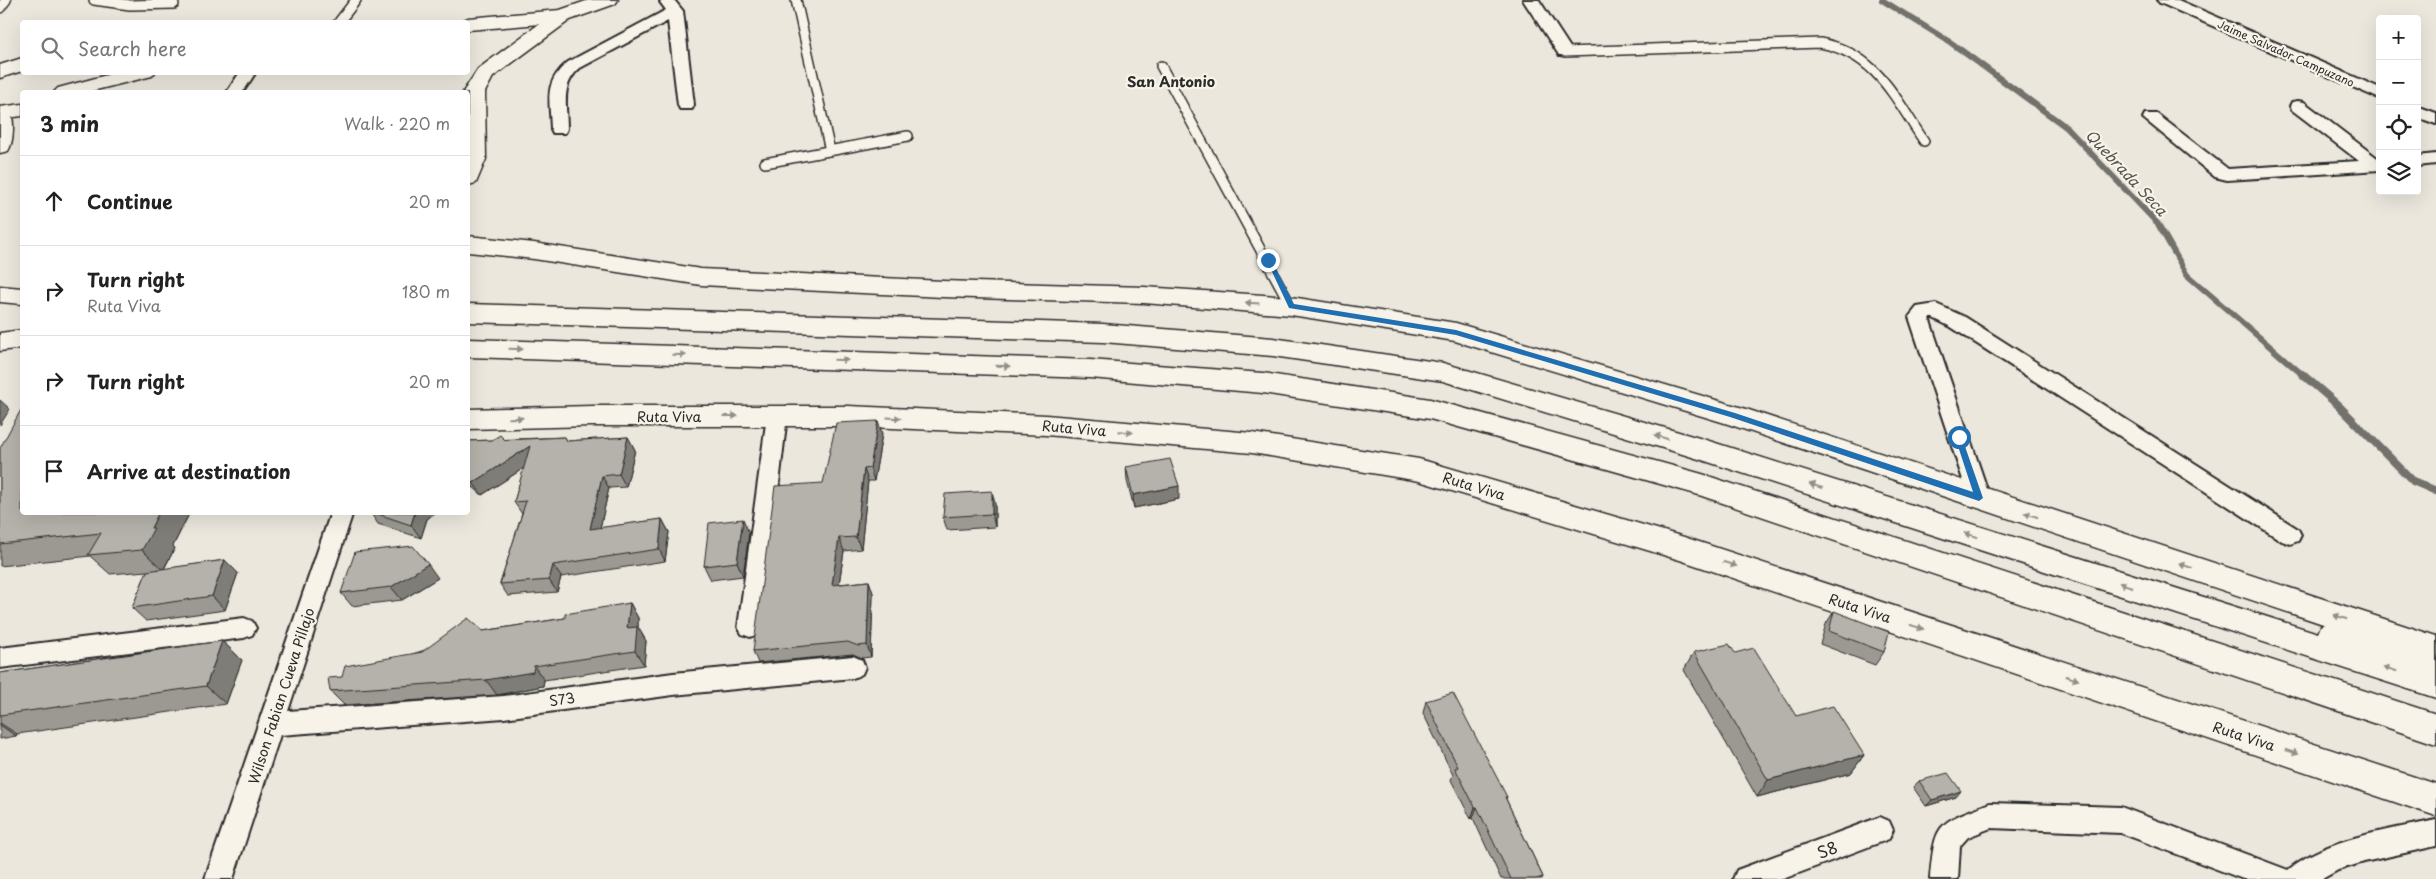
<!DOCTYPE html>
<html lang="en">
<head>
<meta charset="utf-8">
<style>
  :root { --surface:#fff; --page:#f2f2f2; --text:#222; --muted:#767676; --line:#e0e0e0 }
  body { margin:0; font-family:"Playpen Sans",sans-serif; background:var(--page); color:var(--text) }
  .controls { position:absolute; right:15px; top:15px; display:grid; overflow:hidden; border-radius:5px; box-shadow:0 5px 20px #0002 }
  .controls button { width:45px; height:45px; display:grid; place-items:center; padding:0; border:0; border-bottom:1px solid var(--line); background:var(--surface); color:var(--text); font:25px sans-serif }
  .stop { position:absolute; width:15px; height:15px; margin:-11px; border:4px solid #1f6fb2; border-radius:50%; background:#fff }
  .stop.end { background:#1f6fb2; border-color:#fff; box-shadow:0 1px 5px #0008 }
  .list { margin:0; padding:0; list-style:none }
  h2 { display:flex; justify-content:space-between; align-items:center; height:65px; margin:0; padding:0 20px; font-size:21px }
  h2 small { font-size:16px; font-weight:400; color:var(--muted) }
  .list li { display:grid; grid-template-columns:32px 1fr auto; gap:15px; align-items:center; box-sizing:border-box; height:90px; padding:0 20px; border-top:1px solid var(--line) }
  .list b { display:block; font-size:19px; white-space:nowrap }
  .list p { margin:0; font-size:16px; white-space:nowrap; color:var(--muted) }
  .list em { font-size:16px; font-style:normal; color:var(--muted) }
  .icon { flex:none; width:28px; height:28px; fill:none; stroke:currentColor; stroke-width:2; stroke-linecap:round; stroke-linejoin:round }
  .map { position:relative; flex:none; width:2436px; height:879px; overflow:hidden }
  .search { position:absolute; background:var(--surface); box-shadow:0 5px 20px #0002; left:20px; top:20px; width:450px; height:55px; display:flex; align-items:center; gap:12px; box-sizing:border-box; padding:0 18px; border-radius:5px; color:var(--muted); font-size:19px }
  .panel { position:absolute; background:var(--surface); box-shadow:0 5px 20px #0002; left:20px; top:90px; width:450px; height:425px; border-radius:5px }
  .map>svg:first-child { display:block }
</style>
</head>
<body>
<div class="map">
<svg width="2436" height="879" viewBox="0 0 2436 879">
  <rect width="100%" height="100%" fill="#ebe7dd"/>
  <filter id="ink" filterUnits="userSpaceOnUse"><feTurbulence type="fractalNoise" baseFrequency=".02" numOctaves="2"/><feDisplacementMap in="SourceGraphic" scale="10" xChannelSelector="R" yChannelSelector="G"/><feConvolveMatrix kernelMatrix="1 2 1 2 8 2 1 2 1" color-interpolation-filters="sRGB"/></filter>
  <g filter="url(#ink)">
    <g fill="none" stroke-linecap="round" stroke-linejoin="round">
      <path stroke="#72716c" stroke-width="6" d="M1882,0l68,42 116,85 92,97 29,51 116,100"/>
      <path stroke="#72716c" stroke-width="8" d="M2302,374l37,32 74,75 23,10"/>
      <g stroke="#2b2b2b" stroke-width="12">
        <path id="lane" d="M94,0l36,5 44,-1
          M796,0l34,151
          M0,8l6,-8
          M339,22l17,-22
          M1565,52l255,-9c56,10 75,55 104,98
          M1161,66l130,240
          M765,163l143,-27"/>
      </g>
      <g stroke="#2b2b2b" stroke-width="4">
        <path id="street" d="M662,0h12l9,11 11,94 -2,4h-12l-2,-4 -10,-84 -88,47c-20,17 -13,37 -13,61l-2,4h-12l-2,-4c-1,-30 -8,-46 17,-67l98,-52 -6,-8z
          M1523,0h16l34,52 -2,3h-12z
          M2157,0h21l202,88v11l-220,-96z
          M240,72h16l-13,20h-16z
          M2298,101l6,1 76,58v10l-153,10 -12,-3 -72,-59 2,-4h12l71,55 131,-8 -67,-51 -2,-4 2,-4z
          M2417,106l19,7v11l-19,-7z
          M2436,154v10l-19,2v-10z
          M1936,304l29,13 333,212 3,6 -3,6 -8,3 -8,-3 -331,-214 -18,-9h-4l61,180 -3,6 -8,3 -8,-3 -62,-187 8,-10z
          M777,408l7,3 3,5 -25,211 -4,7 -8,3 -8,-3 -4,-7 29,-211 3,-5z
          M331,512h22l-65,199 216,-15 169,-23 180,-17 9,4 3,7 -3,7 -9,4 -180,17 -169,23 -224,17 -47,144h-28z
          M244,618l8,3 4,7 -4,7 -8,3 -244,30v-20z
          M1990,803l131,4 167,63c40,-33 99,-39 148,-50v26l-72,16 -26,8 -16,9h-79l-122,-46 -130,-5 -23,9 -8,9 -2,33h-28c5,-57 7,-56 60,-76z
          M1880,817l9,4 4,9 -4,9 -106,40h-50l4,-9z"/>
      </g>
      <g stroke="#2b2b2b" stroke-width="3">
        <path id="secondary" d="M589,0h29l-3,4 -45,16 -77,57 -8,15 1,67 -10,24 -8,2v-93h-5l15,-23 61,-45 -71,6v-8h-9l9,-4 92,-8z
          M22,58v13l-22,7v-13z
          M118,72h37l-3,4 -64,16h-34l4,-4z
          M22,104v12l-22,3v-12z"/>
      </g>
      <g stroke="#2b2b2b" stroke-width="3">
        <path id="primary" d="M468,236l66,7 167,26 242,12 201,6 147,10 165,26 287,85 693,228v26l-711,-239 -270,-82 -164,-26 -147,-12 -201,-6 -242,-12 -167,-26 -66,-7z
          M592,406h256l198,9 206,18 167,26 265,78 752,247v32l-753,-255 -264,-80 -167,-28 -206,-18 -198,-9h-256l-124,3v-20z"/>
      </g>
      <g stroke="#2b2b2b" stroke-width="3">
        <path id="highway" d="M0,107l9,1c6,9 5,34 -1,43l-8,2z
          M0,286l22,2v16l-22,-2z
          M468,304l635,20 170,14 170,25 263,77 612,193 3,-7 11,-4 104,20v28l-4,-1 4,1v28l-734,-238 -259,-79 -170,-25 -170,-14 -635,-20z
          M22,330v18l-22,3v-18z
          M468,339l622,21 173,13 167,26 272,75 734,240v30l-737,-249 -269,-76 -167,-26 -173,-15 -622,-21z"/>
      </g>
      <use href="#lane" stroke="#f7f3e8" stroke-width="9"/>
      <use href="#street" fill="#f7f3e8" fill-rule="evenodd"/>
      <use href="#secondary" fill="#f7f3e8" fill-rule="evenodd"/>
      <use href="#primary" fill="#f7f3e8" fill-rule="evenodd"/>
      <use href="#highway" fill="#f7f3e8" fill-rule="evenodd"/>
    </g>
    <path fill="#9c9993" stroke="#2b2b2b" d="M878,421l4,13 -8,47h-6l-7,68 -17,2 -5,33 30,-3 4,12 -2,64 -9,1 -9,-4 -95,9 -5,-12 70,-168z
      M565,437l2,4 61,-4 7,13 -9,37 -17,1 -9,40 62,-9 7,13 -4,29 -104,16 -4,15 -49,4 -8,-12 22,-70 -8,-12 10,-34 -42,27 -9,-8 -5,4v-50z
      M0,448l22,64h168l-17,34 2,2 -11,21 61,-9 13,13 -13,37 -79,11 -14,-13 15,-37 -37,3 -20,-18 -90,10z
      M1126,467l53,32 -45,9 -7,-27z
      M995,504v23l-48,3 -4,-13z
      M370,512h66l-9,7 -6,19 -43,-14z
      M749,533l-6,43 -32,4 -7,-14z
      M438,578l-36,22 -50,6 -11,-13z
      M630,603l8,15v9l8,14 -2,24 -100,15 -1,6 -46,9 -153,10 -14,-14 12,-14 141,-46 82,-13z
      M1834,611l50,41 -9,13 -55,-21 6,-20z
      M222,641l20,19 -16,44 -209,30 -1,2 -16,3v-66z
      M1694,652l41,1 61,63 68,39 -13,18 -94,24 -73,-127z
      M1426,701l81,96 -1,2 37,78 -1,2h-41l-28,-61 -2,1 -20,-39 2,-5 -30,-62z
      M1919,781l37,16 -30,9 -13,-19z"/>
    <path fill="#7f7d78" stroke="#2b2b2b" d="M0,400l10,9 -10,16z
      M878,421l4,13 -8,47 -4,-13z
      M628,437l7,13 -9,37 -7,-13z
      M530,446l8,13 -56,36 -9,-12z
      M864,469l4,12 -7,68 -5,-12z
      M602,476l7,12 -12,54 -7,-13z
      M468,479l5,8 -5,4z
      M1179,486v13l-45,9 -1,-13z
      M992,491l3,13v23l-3,-13z
      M159,512h31l-17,34 2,2 -12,22 -21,-20 9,-22z
      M415,512h21l-9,7 -6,19 -10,-13z
      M662,519l7,13 -4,29 -6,-12z
      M743,519l6,14 -6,43 -6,-14z
      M839,538l5,13 -7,46 -5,-12z
      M225,560l13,13 -13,37 -13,-14z
      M428,564l10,14 -36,22 -11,-13z
      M553,565l8,12 -4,15 -8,-12z
      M869,581l4,12 -2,64 -4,-12z
      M630,603l8,15v9l8,14 -2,24 -9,-14 -8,-23z
      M222,641l20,19 -16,44 -20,-18z
      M534,666l10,14 -1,6 -46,9 -11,-15z
      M0,723l17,11 -1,2 -16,-11z
      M1864,755l-13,18 -94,24 11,-17z
      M1961,791l-5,6 -30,9 6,-6z
      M1475,807h2l-4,11 -2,1z"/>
    <path fill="#b5b2ab" stroke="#2b2b2b" d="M22,408v104h137l-8,16h3l-12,22 -54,5 13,-22 -101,11v-96z
      M878,421l-8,47 -6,1 -8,68 -17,1 -7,47 37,-4 -2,64 -9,1 -10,-4 -95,9 22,-165 48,-3 13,-60z
      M500,435l5,5 60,-3 2,4 61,-4 -9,37 -17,2 -12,53 72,-10 -3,30 -106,16 -4,15 -49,4 26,-83 -12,1 16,-56 -57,37 -5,-6v-36l24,-1z
      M1170,459l9,27 -46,9 -7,-28z
      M992,491v23l-49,3 2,-23z
      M372,512h43l-4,13z
      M743,519l-6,43 -33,4 5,-43z
      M413,546l15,18 -37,23 -50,6 14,-41z
      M225,560l-13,36 -80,12 15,-37z
      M630,603l-3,25 10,-1 -2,24 -101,15 -1,6 -47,8 -156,11 -2,-13 14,-1 3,-11 77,-14 46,-34 15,13 82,-13v-4z
      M1834,611l55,21 -5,20 -55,-21z
      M222,641l-16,45 -206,29v-42z
      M1729,644l6,9 19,-5 42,68 37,-10 31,49 -96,25 -74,-128z
      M1453,693l54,104h-2l38,80 -7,2h-25l-34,-72h-2l-20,-39 3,-1 -32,-66z
      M1948,773l13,18 -29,9 -13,-19z"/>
    <defs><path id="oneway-solid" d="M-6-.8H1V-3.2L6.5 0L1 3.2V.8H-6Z" transform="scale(1.25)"/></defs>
    <g fill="#918f8a">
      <use href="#oneway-solid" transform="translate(1252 303) rotate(-176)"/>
      <use href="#oneway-solid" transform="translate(516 349) rotate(2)"/>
      <use href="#oneway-solid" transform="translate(679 355) rotate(2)"/>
      <use href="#oneway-solid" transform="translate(841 360) rotate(2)"/>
      <use href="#oneway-solid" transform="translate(1003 366) rotate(2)"/>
      <use href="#oneway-solid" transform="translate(731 416)"/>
      <use href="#oneway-solid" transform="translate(516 418) rotate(-1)"/>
      <use href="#oneway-solid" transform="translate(894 418) rotate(3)"/>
      <use href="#oneway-solid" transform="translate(1126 432) rotate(5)"/>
      <use href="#oneway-solid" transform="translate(1661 437) rotate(-163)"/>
      <use href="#oneway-solid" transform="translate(1816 486) rotate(-162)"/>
      <use href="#oneway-solid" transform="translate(2031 515) rotate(-162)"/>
      <use href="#oneway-solid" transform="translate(1971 535) rotate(-162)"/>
      <use href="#oneway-solid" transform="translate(1730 564) rotate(18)"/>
      <use href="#oneway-solid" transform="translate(2186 566) rotate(-162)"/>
      <use href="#oneway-solid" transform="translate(2126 585) rotate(-162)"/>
      <use href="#oneway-solid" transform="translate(2340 617) rotate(-162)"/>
      <use href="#oneway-solid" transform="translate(1917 627) rotate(18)"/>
      <use href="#oneway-solid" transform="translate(2390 669) rotate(-162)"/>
      <use href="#oneway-solid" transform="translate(2072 678) rotate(18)"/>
      <use href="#oneway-solid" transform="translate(2292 752) rotate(18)"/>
    </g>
  </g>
  <path fill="#1f6fb2" d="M1266,259h5l23,45 162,26 279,83 238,79 -18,-55 1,-2h5l22,63 -4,3 -249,-84 -274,-82 -167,-27z"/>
  <g text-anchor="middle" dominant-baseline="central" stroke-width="4.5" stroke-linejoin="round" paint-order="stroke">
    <g font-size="11" fill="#2b2b2b" stroke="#f7f3e8">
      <text transform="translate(2286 53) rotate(24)">Jaime Salvador Campuzano</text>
    </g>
    <g font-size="14" font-weight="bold" fill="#2b2b2b" stroke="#f7f3e8">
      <text x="1171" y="81">San Antonio</text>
    </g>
    <g font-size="14" fill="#2b2b2b" stroke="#f7f3e8">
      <text x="669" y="416">Ruta Viva</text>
      <text transform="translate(1074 428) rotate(5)">Ruta Viva</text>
      <text transform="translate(1474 486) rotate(17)">Ruta Viva</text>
      <text transform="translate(1860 608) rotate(18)">Ruta Viva</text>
      <text transform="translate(281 696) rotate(-72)">Wilson Fabian Cueva Pillajo</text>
      <text transform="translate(562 699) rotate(-8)">S73</text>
      <text transform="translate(2244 736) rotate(18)">Ruta Viva</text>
    </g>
    <g font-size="15" font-style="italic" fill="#555451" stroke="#f7f3e8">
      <text transform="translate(2127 172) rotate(47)">Quebrada Seca</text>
    </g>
    <g font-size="16" fill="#2b2b2b" stroke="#f7f3e8">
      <text transform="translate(1827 849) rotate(-20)">S8</text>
    </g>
  </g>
</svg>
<div class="controls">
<button>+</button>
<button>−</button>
<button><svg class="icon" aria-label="locate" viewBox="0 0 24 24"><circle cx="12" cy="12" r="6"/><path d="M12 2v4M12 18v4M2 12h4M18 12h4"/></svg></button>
<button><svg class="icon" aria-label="layers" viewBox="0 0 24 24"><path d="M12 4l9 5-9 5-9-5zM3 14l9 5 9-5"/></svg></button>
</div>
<div class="stop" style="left:1959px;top:437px"></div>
<div class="stop end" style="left:1268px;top:260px"></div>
<div class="search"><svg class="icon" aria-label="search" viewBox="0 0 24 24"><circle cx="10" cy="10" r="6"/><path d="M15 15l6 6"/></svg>Search here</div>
<section class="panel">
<h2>3 min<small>Walk · 220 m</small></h2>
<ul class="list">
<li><svg class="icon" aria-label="ahead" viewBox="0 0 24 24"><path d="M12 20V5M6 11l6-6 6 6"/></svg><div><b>Continue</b></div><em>20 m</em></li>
<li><svg class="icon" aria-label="right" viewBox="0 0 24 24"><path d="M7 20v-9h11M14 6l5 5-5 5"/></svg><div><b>Turn right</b><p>Ruta Viva</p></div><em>180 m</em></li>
<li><svg class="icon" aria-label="right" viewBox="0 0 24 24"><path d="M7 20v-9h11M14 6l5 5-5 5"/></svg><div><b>Turn right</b></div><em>20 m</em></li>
<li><svg class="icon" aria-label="arrive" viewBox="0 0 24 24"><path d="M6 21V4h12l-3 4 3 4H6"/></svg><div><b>Arrive at destination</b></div></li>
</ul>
</section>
</div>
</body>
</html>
